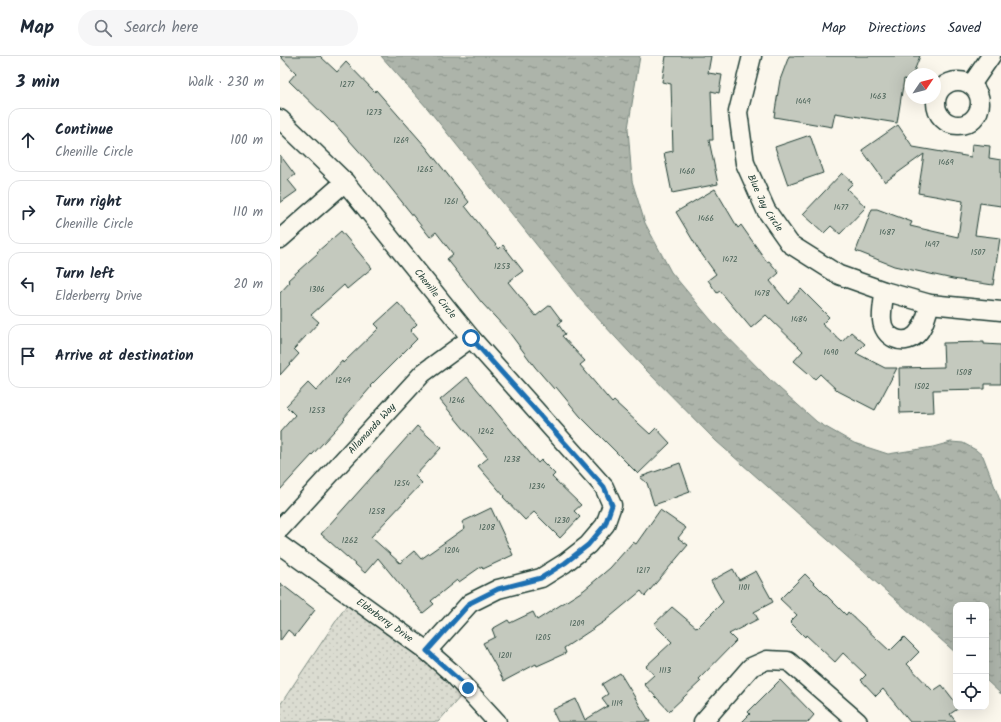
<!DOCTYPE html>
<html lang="en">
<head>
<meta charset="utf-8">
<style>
  :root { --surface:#fff; --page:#f6f6f7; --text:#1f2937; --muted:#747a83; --line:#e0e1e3 }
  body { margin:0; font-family:Kalam,sans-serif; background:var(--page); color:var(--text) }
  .controls { position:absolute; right:12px; bottom:12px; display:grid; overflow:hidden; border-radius:8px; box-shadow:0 4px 16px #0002 }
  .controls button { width:36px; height:36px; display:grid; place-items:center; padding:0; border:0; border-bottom:1px solid var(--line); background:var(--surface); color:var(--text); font:20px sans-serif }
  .compass { position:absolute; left:625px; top:12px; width:36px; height:36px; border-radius:50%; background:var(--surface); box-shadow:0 4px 16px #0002; rotate:55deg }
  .stop { position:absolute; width:12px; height:12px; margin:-9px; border:3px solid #1f6fb2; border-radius:50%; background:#fff }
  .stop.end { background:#1f6fb2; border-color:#fff; box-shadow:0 1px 4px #0008 }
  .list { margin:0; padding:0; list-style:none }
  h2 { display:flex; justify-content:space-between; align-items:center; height:52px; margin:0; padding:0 16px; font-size:17px }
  h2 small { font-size:13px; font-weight:400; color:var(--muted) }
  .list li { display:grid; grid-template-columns:26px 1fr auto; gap:12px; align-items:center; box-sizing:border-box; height:64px; margin:0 8px 8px; padding:0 8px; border:1px solid var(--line); border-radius:12px }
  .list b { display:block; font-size:15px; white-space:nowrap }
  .list p { margin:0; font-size:13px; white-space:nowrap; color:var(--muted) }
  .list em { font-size:13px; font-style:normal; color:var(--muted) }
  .icon { flex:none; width:22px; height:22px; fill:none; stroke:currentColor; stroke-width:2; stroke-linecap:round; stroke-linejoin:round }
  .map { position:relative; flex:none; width:721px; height:666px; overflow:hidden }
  header { display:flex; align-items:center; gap:24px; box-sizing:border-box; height:56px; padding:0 20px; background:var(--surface); border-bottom:1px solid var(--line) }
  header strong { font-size:19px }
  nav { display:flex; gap:22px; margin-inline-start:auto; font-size:14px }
  .search { width:280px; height:36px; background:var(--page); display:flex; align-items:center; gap:10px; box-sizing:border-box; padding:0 14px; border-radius:22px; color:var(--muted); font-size:15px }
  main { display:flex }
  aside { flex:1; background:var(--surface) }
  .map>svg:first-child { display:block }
</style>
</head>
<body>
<header>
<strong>Map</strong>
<div class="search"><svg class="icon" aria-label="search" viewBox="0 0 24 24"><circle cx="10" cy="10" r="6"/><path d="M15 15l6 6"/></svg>Search here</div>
<nav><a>Map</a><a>Directions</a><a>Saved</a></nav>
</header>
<main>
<aside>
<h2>3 min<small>Walk · 230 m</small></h2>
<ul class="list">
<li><svg class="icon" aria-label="ahead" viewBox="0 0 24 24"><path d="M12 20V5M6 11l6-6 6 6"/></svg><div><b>Continue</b><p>Chenille Circle</p></div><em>100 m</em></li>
<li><svg class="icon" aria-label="right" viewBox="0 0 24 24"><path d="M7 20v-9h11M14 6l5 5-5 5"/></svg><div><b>Turn right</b><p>Chenille Circle</p></div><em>110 m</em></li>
<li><svg class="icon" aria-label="left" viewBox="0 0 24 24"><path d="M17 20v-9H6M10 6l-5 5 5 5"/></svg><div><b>Turn left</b><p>Elderberry Drive</p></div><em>20 m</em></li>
<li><svg class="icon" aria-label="arrive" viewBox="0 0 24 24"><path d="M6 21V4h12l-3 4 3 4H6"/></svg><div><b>Arrive at destination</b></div></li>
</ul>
</aside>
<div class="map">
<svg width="721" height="666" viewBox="0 0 721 666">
  <defs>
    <pattern id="grass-dots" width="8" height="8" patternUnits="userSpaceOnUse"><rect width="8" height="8" fill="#dbdcd1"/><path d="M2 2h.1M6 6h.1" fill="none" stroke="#bcbeb4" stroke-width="1.8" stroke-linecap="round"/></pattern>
    <pattern id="water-ripples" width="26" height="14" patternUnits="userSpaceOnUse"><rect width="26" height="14" fill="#adb4aa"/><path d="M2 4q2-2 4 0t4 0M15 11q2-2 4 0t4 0" fill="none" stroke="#8c948b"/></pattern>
  </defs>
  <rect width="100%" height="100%" fill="#fbf7ec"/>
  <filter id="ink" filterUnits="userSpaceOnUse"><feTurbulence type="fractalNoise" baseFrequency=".025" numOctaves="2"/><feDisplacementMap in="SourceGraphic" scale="8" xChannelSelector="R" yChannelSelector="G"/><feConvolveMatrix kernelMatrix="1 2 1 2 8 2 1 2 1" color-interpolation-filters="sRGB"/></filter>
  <g filter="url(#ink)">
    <path fill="url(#grass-dots)" stroke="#7d8c82" d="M72,541l116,91 -30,34h-158v-17z"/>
    <path fill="url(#water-ripples)" stroke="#74847b" d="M101,0h259l-12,72 4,53 13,42 26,49 40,48 58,59 48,43 37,21 34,11 45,-7 18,-5 12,1 13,7 7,6 18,47v191l-15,-14v-75h-30v48l-240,-212 -74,-75 -63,-68 -151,-189z"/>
    <path fill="#c4c9be" stroke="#1f3d34" d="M0,0h40l17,16 9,-10 29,30 1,-2 50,57 43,55 -4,4 34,43 4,-4 20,26 -15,11 28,34 14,-11 12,16 -4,3 7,10 -3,2 23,25 -5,4 32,38 2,-2 36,33 6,-6 14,15 -32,31 -58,-58 -24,-29 -2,2 -19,-22 -27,-36 -26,-28 -35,-44 6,-5 -17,-22 -6,5 -48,-60 -49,-55 -1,1 -43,-42 7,-8z
      M386,0h45l-3,17 14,2 -3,18 -8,-2 2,49h-4l9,44 -46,9 -8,-40 9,-2 -2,-67 -9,-2z
      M509,0h131l-7,18h-2l-1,7 -6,-2 -7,44 -62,-10 -3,14 -58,-10 6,-37z
      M618,69l15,22 58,10 1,-13 18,2 -1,12 12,2v46l-21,-3 -5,32 25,3 -7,47 -40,-6 -59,-13 -38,-15 16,-42h5l35,13 -2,4 48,11 5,-36 -45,-8 6,-39 -39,28 -23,-32z
      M530,79l13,38 -35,12 -13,-38z
      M0,99l15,20 -7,5 9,11 -17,12z
      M562,117l11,10 -6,6 19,18 -26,27 -9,-8 -7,7 -21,-19z
      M435,133l23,39 3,-3 26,37 2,-1 10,12 -9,8 18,22 13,-14 28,28 -7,7 20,18 9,-10 14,12 -9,9 29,15h12l-22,42 -37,-19 -18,-17 -5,5 -21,-18 9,-10 -37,-36 -15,13 -31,-37 -3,2 -9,-13 8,-6 -18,-25 -22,-37z
      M61,175l31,37 -25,21 -3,-4 -33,30 8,7 -25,27 5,5 -19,21v-82l10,-11 -2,-2 30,-27 -1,-1z
      M118,247l19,21 -7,7 7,8 -47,47 1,1 -27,31 1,1 -65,71v-58l15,-17 -9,-9 22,-23 8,8 26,-30 1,2 36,-35 -4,-4z
      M704,286v2l17,1v39h-16v5l-52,1 1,22 -34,1 -1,-45 45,-1 -1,-24z
      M187,321l71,86 3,-3 14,14 -3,3 29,28 -7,6 6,6 -20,21 -26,-26 -9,8 -22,-23 1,-1 -26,-30 10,-8 -48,-58z
      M137,370l24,22 -26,28 7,7 -51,54 29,26 14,-12 7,8 44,-31 -3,-6 29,-14 22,47 -30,14 -1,-3 -23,16 -2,-2 -26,21 3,3 -11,9 -45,-55 -13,15 -44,-39z
      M400,407l10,29 -36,13 -7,-22 -7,-6z
      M380,454l26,18 -8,10 10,7 -43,51 -4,-5 -36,30 -41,27 2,5 -29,13 -1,-2 -32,17 -21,-38 12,-6 -3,-8 16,-9 2,3 23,-11 4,8 47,-30 26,-22 23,-26 3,2z
      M453,513l6,11 17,-9 17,31 -19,10 4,7 -29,15 7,7 -37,38 2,2 -32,30 -25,-27 10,-9 -8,-9 26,-24 -18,-18 18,-17 25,21 26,-26 -12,-21z
      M525,518l41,41 2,-3 42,39 14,-14 15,15 -12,12 26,27 9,-6 14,18v4l3,1 -9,6 6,8h-46l-27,-33 -7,7 -15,-16 5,-5 -23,-22 -8,9 -29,-27 -1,2 -15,-15 7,-7 -17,-16z
      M0,527l35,27 -20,26 -7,-6 -8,11z
      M340,617l30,49h-92l-6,-12 24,-11 9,21 23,-14 -6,-8 6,-4 -6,-10z
      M500,624l34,35 -6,7h-66l8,-8 -2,-2z"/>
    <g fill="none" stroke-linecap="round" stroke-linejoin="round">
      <g stroke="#1f3d34" stroke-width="21">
        <g id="minor">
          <path id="s1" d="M472,0l-14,56 7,51 21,47 24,34 49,31 45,16 46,13 71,7"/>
          <circle cx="678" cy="47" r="22"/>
          <path d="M691,29l20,-29"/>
          <path id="s2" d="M0,63l65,63 126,156 133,149 8,18 -7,20 -17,20 -23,18 -24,15 -43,11 -28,14 -43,48"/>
          <path d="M0,183l65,-57"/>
          <path d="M604,235c0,10 -3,20 -2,29 1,17 21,27 34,15 8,-7 11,-22 14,-31"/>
          <path id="s3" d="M0,473l143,-156 48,-35"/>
          <path id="s4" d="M0,489l147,106 24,21 46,50"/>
          <path d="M423,666l48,-55 16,-7 21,1 70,61"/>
        </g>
      </g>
      <use href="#minor" stroke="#fbf7ec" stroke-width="18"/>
    </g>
  </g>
  <g fill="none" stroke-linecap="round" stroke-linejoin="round" filter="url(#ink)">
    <path stroke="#1f6fb2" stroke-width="5" d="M188,632l-41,-37 43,-48 28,-14 43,-11 24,-15 23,-18 17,-20 7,-20 -8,-18 -133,-149"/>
  </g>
  <g text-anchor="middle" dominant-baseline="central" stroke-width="3" stroke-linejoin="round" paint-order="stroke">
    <g font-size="8" fill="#486056">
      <text x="67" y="28">1277</text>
      <text x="598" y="40">1463</text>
      <text x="523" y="45">1449</text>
      <text x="94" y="56">1273</text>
      <text x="121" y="84">1269</text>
      <text x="666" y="106">1469</text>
      <text x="145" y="113">1265</text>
      <text x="407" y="115">1460</text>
      <text x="171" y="145">1261</text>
      <text x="561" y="151">1477</text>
      <text x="426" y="162">1466</text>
      <text x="607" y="176">1487</text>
      <text x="652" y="188">1497</text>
      <text x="698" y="196">1507</text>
      <text x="450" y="203">1472</text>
      <text x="222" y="210">1253</text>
      <text x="37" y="233">1306</text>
      <text x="482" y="237">1478</text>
      <text x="519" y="263">1484</text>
      <text x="551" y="296">1490</text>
      <text x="684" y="316">1508</text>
      <text x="63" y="324">1249</text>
      <text x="642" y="330">1502</text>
      <text x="177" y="344">1246</text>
      <text x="37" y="354">1253</text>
      <text x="206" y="375">1242</text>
      <text x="232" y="403">1238</text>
      <text x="122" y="427">1254</text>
      <text x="257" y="430">1234</text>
      <text x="97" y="455">1258</text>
      <text x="282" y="464">1230</text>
      <text x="207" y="471">1208</text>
      <text x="70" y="484">1262</text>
      <text x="172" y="494">1204</text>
      <text x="363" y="514">1217</text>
      <text x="464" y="531">1101</text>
      <text x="297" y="567">1209</text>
      <text x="263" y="581">1205</text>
      <text x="225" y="599">1201</text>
      <text x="385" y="614">1113</text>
      <text x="337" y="647">1119</text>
    </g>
    <g font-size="10" fill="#1f3d34" stroke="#fbf7ec">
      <text stroke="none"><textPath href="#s1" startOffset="154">Blue Jay Circle</textPath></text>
      <text stroke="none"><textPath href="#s2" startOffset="234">Chenille Circle</textPath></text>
      <text stroke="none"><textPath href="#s3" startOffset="136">Allamanda Way</textPath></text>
      <text stroke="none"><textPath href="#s4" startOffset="129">Elderberry Drive</textPath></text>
    </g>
  </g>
</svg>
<div class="controls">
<button>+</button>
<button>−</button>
<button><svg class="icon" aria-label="locate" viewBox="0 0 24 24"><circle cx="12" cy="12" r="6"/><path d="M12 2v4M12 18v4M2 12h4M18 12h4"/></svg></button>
</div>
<svg class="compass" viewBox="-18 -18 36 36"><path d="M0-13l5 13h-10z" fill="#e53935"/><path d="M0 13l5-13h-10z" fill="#747a83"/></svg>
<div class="stop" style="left:191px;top:282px"></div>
<div class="stop end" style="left:188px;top:632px"></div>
</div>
</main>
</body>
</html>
